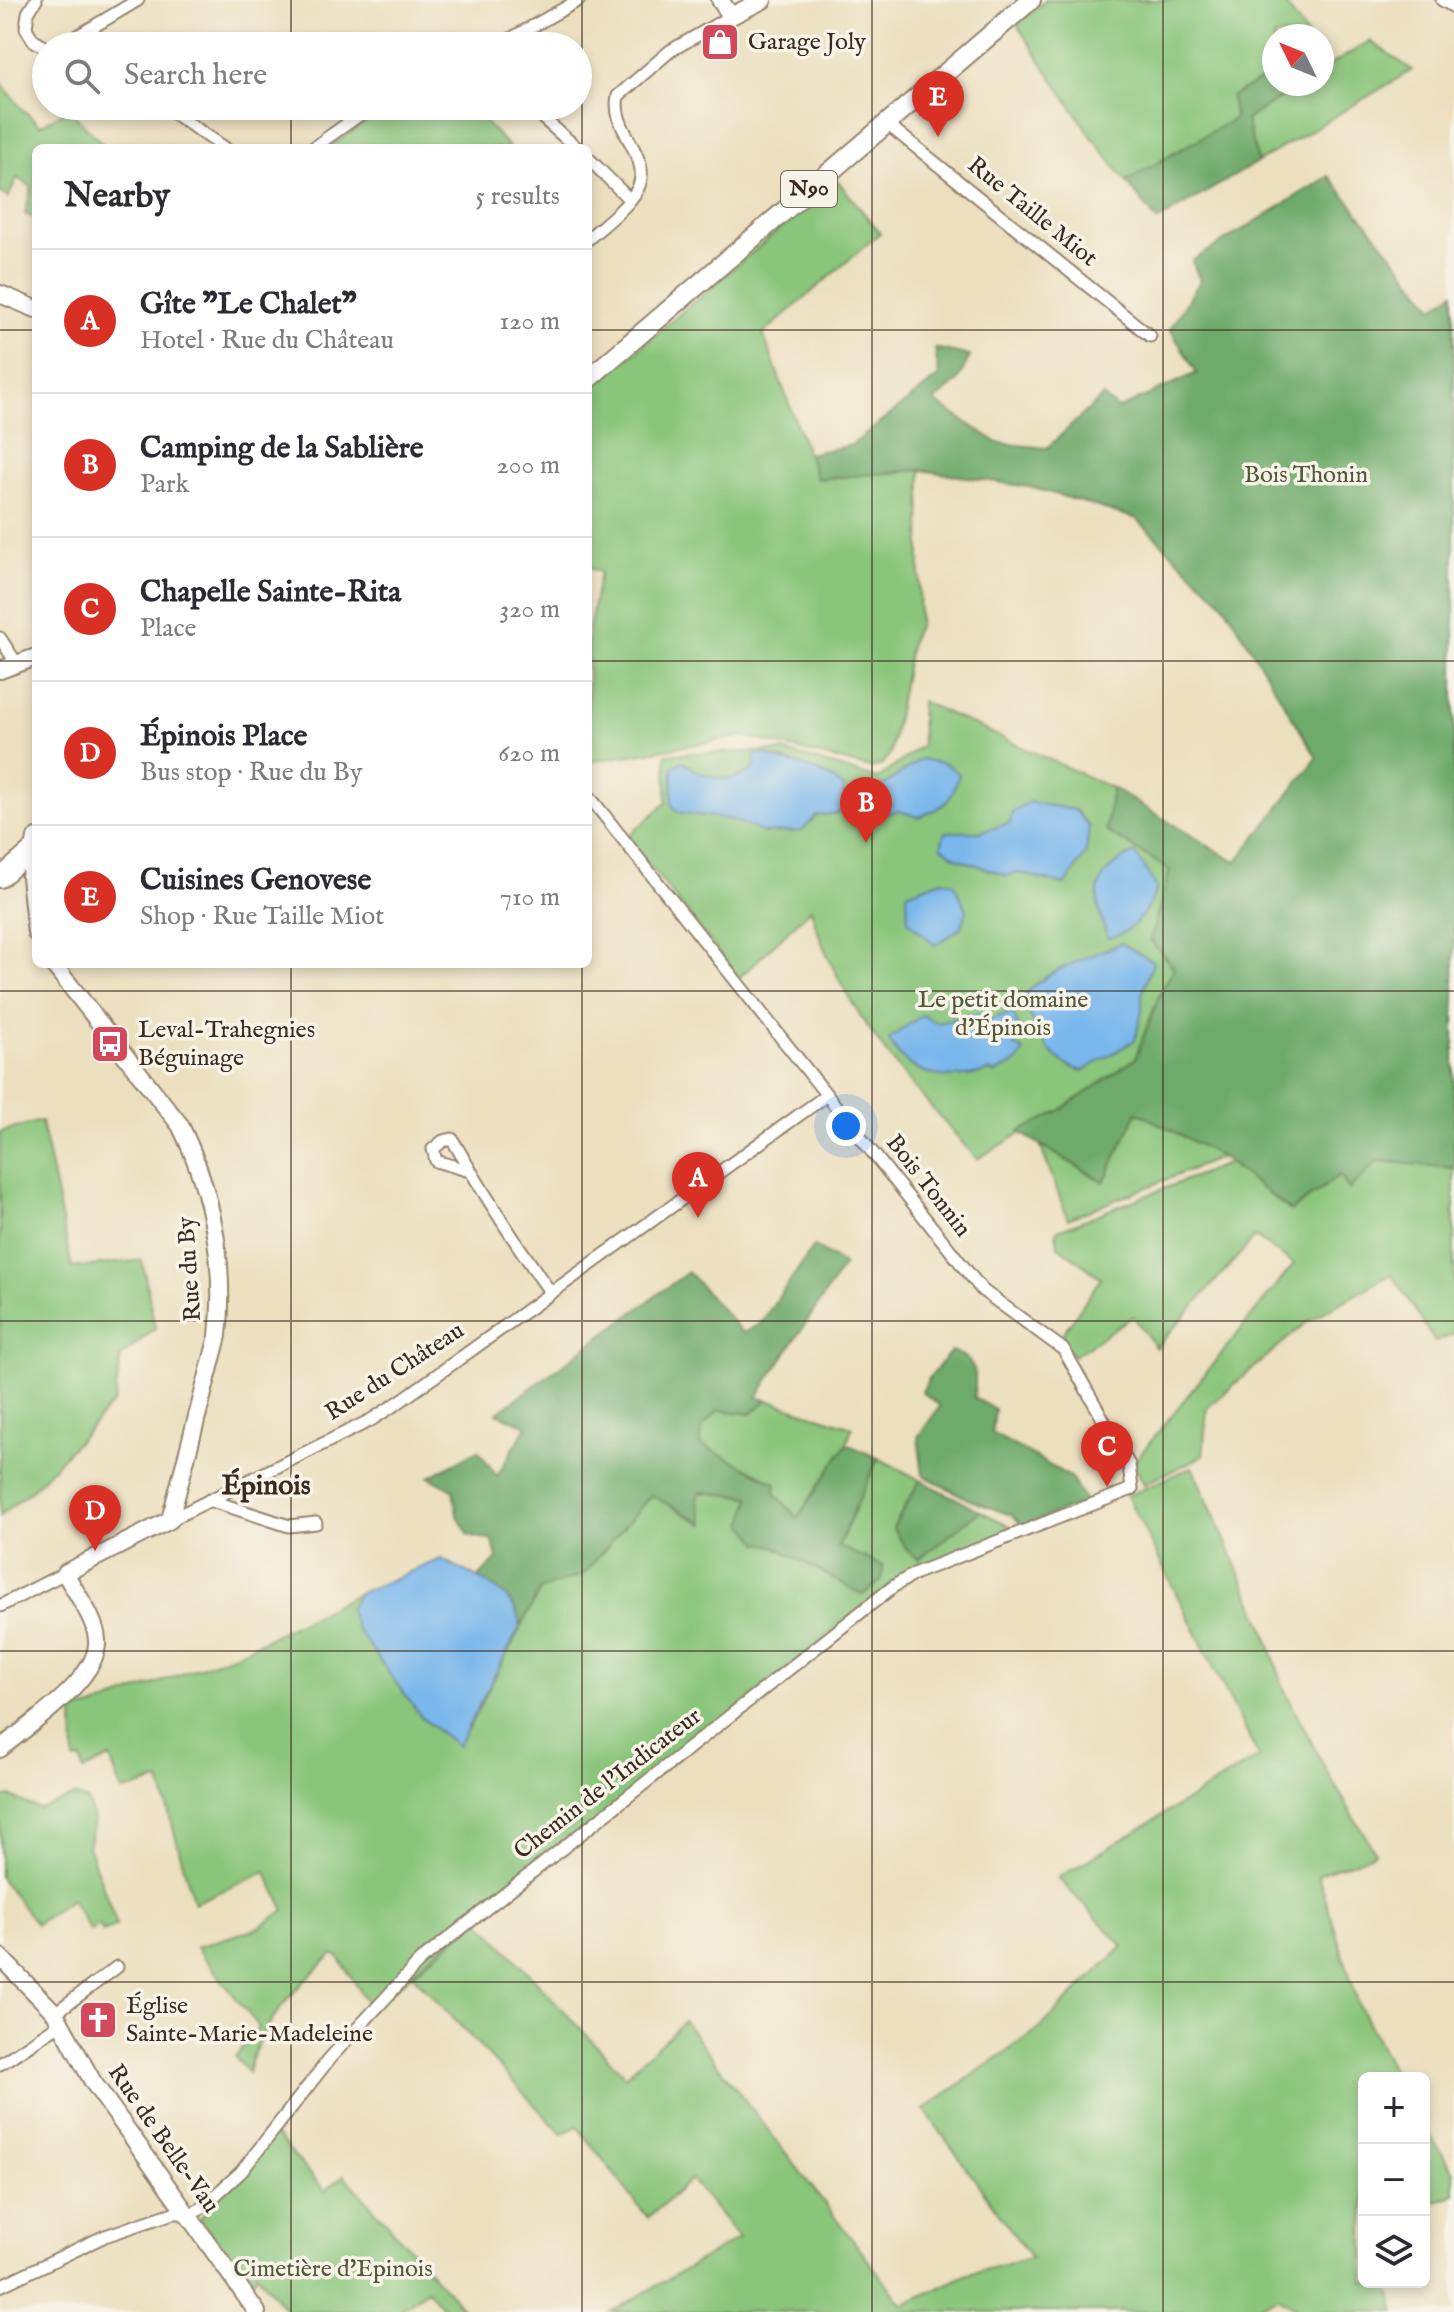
<!DOCTYPE html>
<html lang="en">
<head>
<meta charset="utf-8">
<style>
  :root { --surface:#fff; --page:#f7f7f7; --text:#2b2b33; --muted:#7c7c81; --line:#e1e1e2; --accent:#d93025 }
  body { margin:0; font-family:"IM FELL English",serif; background:var(--page); color:var(--text) }
  .controls { position:absolute; right:24px; bottom:24px; display:grid; overflow:hidden; border-radius:12px; box-shadow:0 4px 12px #0003 }
  .controls button { width:72px; height:72px; display:grid; place-items:center; padding:0; border:0; border-bottom:2px solid var(--line); background:var(--surface); color:var(--text); font:40px sans-serif }
  .compass { position:absolute; left:1262px; top:24px; width:72px; height:72px; border-radius:50%; background:var(--surface); box-shadow:0 4px 12px #0003; rotate:313deg }
  .you { position:absolute; left:846px; top:1126px; width:28px; height:28px; margin:-20px; border:6px solid #fff; border-radius:50%; background:#1a73e8; box-shadow:0 0 0 12px #1a73e833 }
  .badge { display:grid; place-items:center; width:52px; height:52px; border-radius:50%; background:var(--accent); color:#fff; font-size:26px; font-weight:700 }
  .pin { position:absolute; translate:-50% -66px; filter:drop-shadow(0 2px 4px #0008) }
  .pin::after { content:''; position:absolute; top:42px; width:28px; height:24px; background:inherit; clip-path:polygon(0 0,100% 0,50% 100%) }
  .list { margin:0; padding:0; list-style:none }
  h2 { display:flex; justify-content:space-between; align-items:center; height:104px; margin:0; padding:0 32px; font-size:34px }
  h2 small { font-size:26px; font-weight:400; color:var(--muted) }
  .list li { display:grid; grid-template-columns:52px 1fr auto; gap:24px; align-items:center; box-sizing:border-box; height:144px; padding:0 32px; border-top:2px solid var(--line) }
  .list b { display:block; font-size:30px; white-space:nowrap }
  .list p { margin:0; font-size:26px; white-space:nowrap; color:var(--muted) }
  .list em { font-size:26px; font-style:normal; color:var(--muted) }
  .icon { flex:none; width:44px; height:44px; fill:none; stroke:currentColor; stroke-width:2; stroke-linecap:round; stroke-linejoin:round }
  .map { position:relative; flex:none; width:1454px; height:2312px; overflow:hidden }
  .search { position:absolute; background:var(--surface); box-shadow:0 4px 12px #0003; left:32px; top:32px; width:560px; height:88px; display:flex; align-items:center; gap:20px; box-sizing:border-box; padding:0 28px; border-radius:44px; color:var(--muted); font-size:30px }
  .panel { position:absolute; background:var(--surface); box-shadow:0 4px 12px #0003; left:32px; top:144px; width:560px; height:824px; border-radius:12px }
  .map>svg:first-child { display:block }
</style>
</head>
<body>
<div class="map">
<svg width="1454" height="2312" viewBox="0 0 1454 2312">
  <rect width="100%" height="100%" fill="#f7f3e8"/>
  <filter id="ink" filterUnits="userSpaceOnUse"><feTurbulence type="fractalNoise" baseFrequency=".0125" numOctaves="2"/><feDisplacementMap in="SourceGraphic" scale="16" xChannelSelector="R" yChannelSelector="G"/><feConvolveMatrix kernelMatrix="1 2 1 2 8 2 1 2 1" color-interpolation-filters="sRGB"/></filter>
  <filter id="wash" filterUnits="userSpaceOnUse"><feTurbulence type="fractalNoise" baseFrequency=".006" numOctaves="4" result="noise"/><feDisplacementMap in="SourceGraphic" scale="32" xChannelSelector="R" yChannelSelector="G"/><feGaussianBlur stdDeviation="1.8" result="paint"/><feColorMatrix in="noise" values="0 0 0 0 0 0 0 0 0 0 0 0 0 0 0 0 0 1.4 0 .05"/><feComposite in="paint" operator="in"/></filter>
  <g filter="url(#wash)">
    <rect width="100%" height="100%" fill="#ecdfbe"/>
    <path fill="#89c57a" stroke="#62784c" stroke-width="2" d="M1046,0h243l-4,4 23,32h-34v37l-43,24 4,21 -109,63 -37,-48 -72,-108z
      M1370,41l42,29 -154,92 -12,-42 55,-36h21v-14z
      M0,81l21,27 19,17 29,-15 38,38h-71v70l-11,-4 7,-27 -15,-9 -9,20 -8,-6z
      M390,106h79l41,42h-183z
      M837,180l43,53 -117,101 54,145 104,-9 -2,154 -8,17 -21,113 -9,11 -11,3 -126,-32 -156,26v-128l12,-62 -12,-5v-175z
      M921,701l191,87 -6,43 64,39 -20,70 24,28 -15,28 -24,63 -74,51 -84,49c-64,-72 -141,-154 -166,-250l-72,69 -112,-141 40,-35 -1,-48 117,-3 95,28 44,-34z
      M1137,1111l85,46 -154,62 -28,-74 64,37z
      M41,1121l31,147 70,-8 13,68 -34,29 -7,45 -79,85 -35,29v-384z
      M1378,1161l76,7v166l-19,8 -43,-68 -85,48 -100,86 -4,48 -59,28 -11,-21 161,-199 -39,-27 -99,111 -23,-32 -59,40 -15,-17 42,-61 -43,-32 -2,-15 173,-68 62,48 49,-36 9,14z
      M767,1400l85,27 -5,17 -50,74 -22,-25 -75,-49 1,-15 17,-19 33,4z
      M878,1458l42,22 -27,48 26,31 61,-48 36,18 -114,46 -531,433 -33,-52 -5,-2c-37,33 -73,69 -85,119l-13,-16 24,-30 -63,-80 62,-19 27,-18 -19,-38 -72,31 -34,-122 -38,10 -12,-33 -27,13 -2,-12 -7,1 -1,-49 20,-4 145,-54 121,-60 -10,17 7,18 112,101 73,-141 42,-13 68,-80 52,29 -6,-27 4,-5 49,5 9,46 79,4z
      M1192,1467l70,155 23,69 42,81 48,80c-17,12 -37,13 -57,23l41,130 37,73h-32v204h23l9,30h-103l2,-4 -16,-10 -39,14h-629l128,-74 -48,-59 -43,39 -71,-92 -15,8 -151,-161 66,-55 148,158 59,-55 219,284 65,-31 63,-16 -107,-149 115,-80 84,-83 -65,-68 201,-121 -132,-261z
      M9,1796l30,13 36,-13 13,5 6,20 -6,25 29,79 -14,7 -4,-7 -9,6 -19,-32 -35,25 -36,-47v-78z
      M1424,2126l30,46v22l-30,13z
      M275,2134l50,57 19,-16 122,137h-19l-20,-22 -29,22h-111l-31,-40 -2,9 -11,2 -43,-65z"/>
    <path fill="#6eaa6a" stroke="#546a44" stroke-width="2" d="M1274,73v11h27l-55,36 12,42 -101,59 -31,-40 109,-63 -4,-21z
      M1329,176l105,131 20,-15v876l-76,-7 -29,29 -9,-15 -49,36 -69,-54 -85,-45 -33,70 -85,-50 42,-22 74,-51 24,-63 15,-28 -24,-28 20,-70 -64,-39 6,-43 124,74 81,-104 -93,-154 -87,-85 -102,-31 -114,-18 -104,9 -9,-25 44,-9 87,-69 -4,-28 35,8 -13,26 -23,19 64,42 49,5 56,-52 15,13 79,-36 -27,-44 30,-48 -8,-20z
      M814,1246l30,19 -87,132 10,3 -16,14 -33,-4 -17,19 -1,15 76,39 -1,10 22,25 50,-74 31,14 -40,88 45,20 -1,14 -19,15 -89,-49 -14,-3 -16,-18 6,-28 -49,-5 -4,5 7,27 -53,-29 -68,80 -42,14 -21,38c-1,-27 -21,-35 -43,-48l20,-20 -4,-18 -24,-6 -12,-20 -4,-25 -24,-13 49,-27 19,26 30,-50 -30,-13 191,-141 55,61 17,-9z
      M951,1351c26,9 26,22 23,47l21,11 -3,24 78,44 16,25 -62,24 -13,-11 -41,-15 -47,-25 -5,-38 22,-31 -18,-14 7,-14z
      M920,1480l60,31 -61,48 -11,-8 -15,-23z"/>
    <path fill="#79b7ec" stroke="#5a7085" stroke-width="2" d="M765,754c29,13 53,10 79,34v19l-6,6 -22,3 -14,15 -38,2 -31,-13 -55,-8 -6,-7 1,-38 10,-6c21,18 49,25 72,7l-1,-13z
      M921,759l25,5 13,10c-9,30 -11,30 -40,43l-20,-6 -22,4 -3,-23z
      M1029,802l46,8 14,16 -3,27 -21,32 -49,-13 -9,4 -50,-18 -16,-12 4,-14h35l30,-9 2,-10z
      M1135,853l22,35c-10,24 -23,45 -49,50 -16,-40 -18,-65 27,-85z
      M942,880l12,3 13,27 -6,18 -26,17 -27,-24 -1,-28z
      M1121,943l32,19 -11,32v18l-7,28 -52,31c-36,-8 -45,-40 -60,-71 11,-26 72,-45 98,-57z
      M1013,1012l9,25 -8,9 10,5 -7,11 -22,12 -5,-3c-37,11 -82,9 -101,-32l33,-24 15,8 40,-10 14,6z
      M441,1559c29,16 77,31 79,68l-62,119 -36,-28 -66,-90 -7,-18 10,-17z"/>
  </g>
  <g filter="url(#ink)">
    <g fill="none" stroke-linecap="round" stroke-linejoin="round">
      <g stroke="#94846e" stroke-width="15">
        <path id="street" d="M36,0l-8,13 -2,15 7,12 13,8
          M1442,0l12,7
          M61,46l77,-46
          M498,46l81,-46
          M163,106l62,42
          M529,106l48,42
          M886,123l264,213
          M313,148l59,-42
          M588,158l42,42
          M588,239c16,-15 38,-30 49,-49 18,-32 -27,-59 -19,-94l52,-45 61,-35
          M0,638l17,26
          M470,1171l-34,-10 -3,-12 10,-8 9,-2c31,54 63,104 99,154
          M209,1500l80,26 27,-3
          M170,1520l201,-100 28,-18 428,-307
          M0,1606l65,-33
          M55,2013l62,-46
          M0,2064l60,-40
          M0,2286l105,-50 68,-23h20l7,-4 41,-37 89,-114 90,-97 474,-375 22,-13 216,-84 -3,-24 -65,-115 -82,-60 -394,-495"/>
      </g>
      <g stroke="#94846e" stroke-width="20">
        <path id="secondary" d="M720,0l11,16 32,-16
          M0,294l36,15
          M0,670l36,-13
          M36,838l-6,39 6,56
          M0,1749c28,-24 100,-70 97,-109 -1,-21 -22,-48 -32,-67l105,-53 48,-184c8,-72 -6,-146 -38,-211l-127,-161
          M0,1957l55,56 38,69 164,230"/>
      </g>
      <g stroke="#94846e" stroke-width="22">
        <path id="primary" d="M588,379l443,-379
          M0,878l36,-31"/>
      </g>
      <use href="#street" stroke="#fff" stroke-width="11"/>
      <use href="#secondary" stroke="#fff" stroke-width="16"/>
      <use href="#primary" stroke="#fff" stroke-width="18"/>
    </g>
  </g>
  <path fill="none" stroke="#3b2a1e" stroke-width="2" stroke-opacity="0.55" d="M291,0v46M582,0v148M872,0v2312M1163,0v2312M291,106v42M0,330h36M588,330h866M0,661h36M588,661h866M291,964v1348M582,964v1348M0,991h1454M0,1321h1454M0,1651h1454M0,1982h1454"/>
  <defs>
    <g id="shop-square" transform="scale(2)"><rect x="-9" y="-9" width="18" height="18" rx="4" fill="#d1495b" stroke="#f7f3e8"/><path d="M-5-2.5h2.3a2.7 3.5 0 0 1 5.4 0H5L5.5 6h-11ZM-1.5-2.5h3a1.5 2.3 0 0 0-3 0Z" fill="#fff"/></g>
    <g id="bus-square" transform="scale(2)"><rect x="-9" y="-9" width="18" height="18" rx="4" fill="#d1495b" stroke="#f7f3e8"/><path d="M-5-6H5V4H4V6H2V4H-2V6H-4V4H-5ZM-3.5-4V0h7V-4ZM-3.5 1.2v1.5H-2V1.2ZM2 1.2v1.5H3.5V1.2Z" fill="#fff"/></g>
    <g id="church-square" transform="scale(2)"><rect x="-9" y="-9" width="18" height="18" rx="4" fill="#d1495b" stroke="#f7f3e8"/><path d="M-1.2-6h2.4v3.5h3.3v2.4h-3.3V6h-2.4V-.1h-3.3v-2.4h3.3Z" fill="#fff"/></g>
  </defs>
  <g fill-rule="evenodd">
    <use href="#shop-square" x="720" y="42"/>
    <use href="#bus-square" x="110" y="1044"/>
    <use href="#church-square" x="98" y="2020"/>
  </g>
  <g text-anchor="middle" dominant-baseline="central" stroke-width="7" stroke-linejoin="round" paint-order="stroke">
    <rect fill="#f7f3e8" stroke="#73665b" stroke-width="2" x="781" y="171" width="56" height="36" rx="6"/>
    <g font-size="22" font-weight="bold" fill="#3b2a1e">
      <text x="809" y="189">N90</text>
    </g>
    <g font-size="24" fill="#3b2a1e" stroke="#f7f3e8" text-anchor="start">
      <text x="748" y="42">Garage Joly</text>
      <text x="138" y="1030">Leval-Trahegnies<tspan x="138" dy="28">Béguinage</tspan></text>
      <text x="126" y="2006">Église<tspan x="126" dy="28">Sainte-Marie-Madeleine</tspan></text>
    </g>
    <g font-size="24" fill="#3b2a1e" stroke="#f7f3e8">
      <text transform="translate(1032 212) rotate(39)">Rue Taille Miot</text>
      <text transform="translate(928 1186) rotate(52)">Bois Tonnin</text>
      <text transform="translate(190 1269) rotate(-94)">Rue du By</text>
      <text transform="translate(395 1372) rotate(-33)">Rue du Château</text>
      <text transform="translate(608 1784) rotate(-38)">Chemin de l'Indicateur</text>
      <text transform="translate(163 2139) rotate(55)">Rue de Belle-Vau</text>
    </g>
    <g font-size="24" fill="#52583a" stroke="#f7f3e8">
      <text x="1306" y="475">Bois Thonin</text>
      <text x="1003" y="1000">Le petit domaine<tspan x="1003" dy="28">d'Épinois</tspan></text>
      <text x="333" y="2269">Cimetière d'Epinois</text>
    </g>
    <g font-size="28" font-weight="bold" fill="#3b2a1e" stroke="#f7f3e8">
      <text x="266" y="1486">Épinois</text>
    </g>
  </g>
</svg>
<div class="controls">
<button>+</button>
<button>−</button>
<button><svg class="icon" aria-label="layers" viewBox="0 0 24 24"><path d="M12 4l9 5-9 5-9-5zM3 14l9 5 9-5"/></svg></button>
</div>
<svg class="compass" viewBox="-18 -18 36 36"><path d="M0-13l5 13h-10z" fill="#e53935"/><path d="M0 13l5-13h-10z" fill="#7c7c81"/></svg>
<div class="you"></div>
<div class="pin badge" style="left:698px;top:1218px">A</div>
<div class="pin badge" style="left:866px;top:843px">B</div>
<div class="pin badge" style="left:1107px;top:1487px">C</div>
<div class="pin badge" style="left:95px;top:1551px">D</div>
<div class="pin badge" style="left:938px;top:137px">E</div>
<div class="search"><svg class="icon" aria-label="search" viewBox="0 0 24 24"><circle cx="10" cy="10" r="6"/><path d="M15 15l6 6"/></svg>Search here</div>
<section class="panel">
<h2>Nearby<small>5 results</small></h2>
<ul class="list">
<li><span class="badge">A</span><div><b>Gîte &quot;Le Chalet&quot;</b><p>Hotel · Rue du Château</p></div><em>120 m</em></li>
<li><span class="badge">B</span><div><b>Camping de la Sablière</b><p>Park</p></div><em>200 m</em></li>
<li><span class="badge">C</span><div><b>Chapelle Sainte-Rita</b><p>Place</p></div><em>320 m</em></li>
<li><span class="badge">D</span><div><b>Épinois Place</b><p>Bus stop · Rue du By</p></div><em>620 m</em></li>
<li><span class="badge">E</span><div><b>Cuisines Genovese</b><p>Shop · Rue Taille Miot</p></div><em>710 m</em></li>
</ul>
</section>
</div>
</body>
</html>
